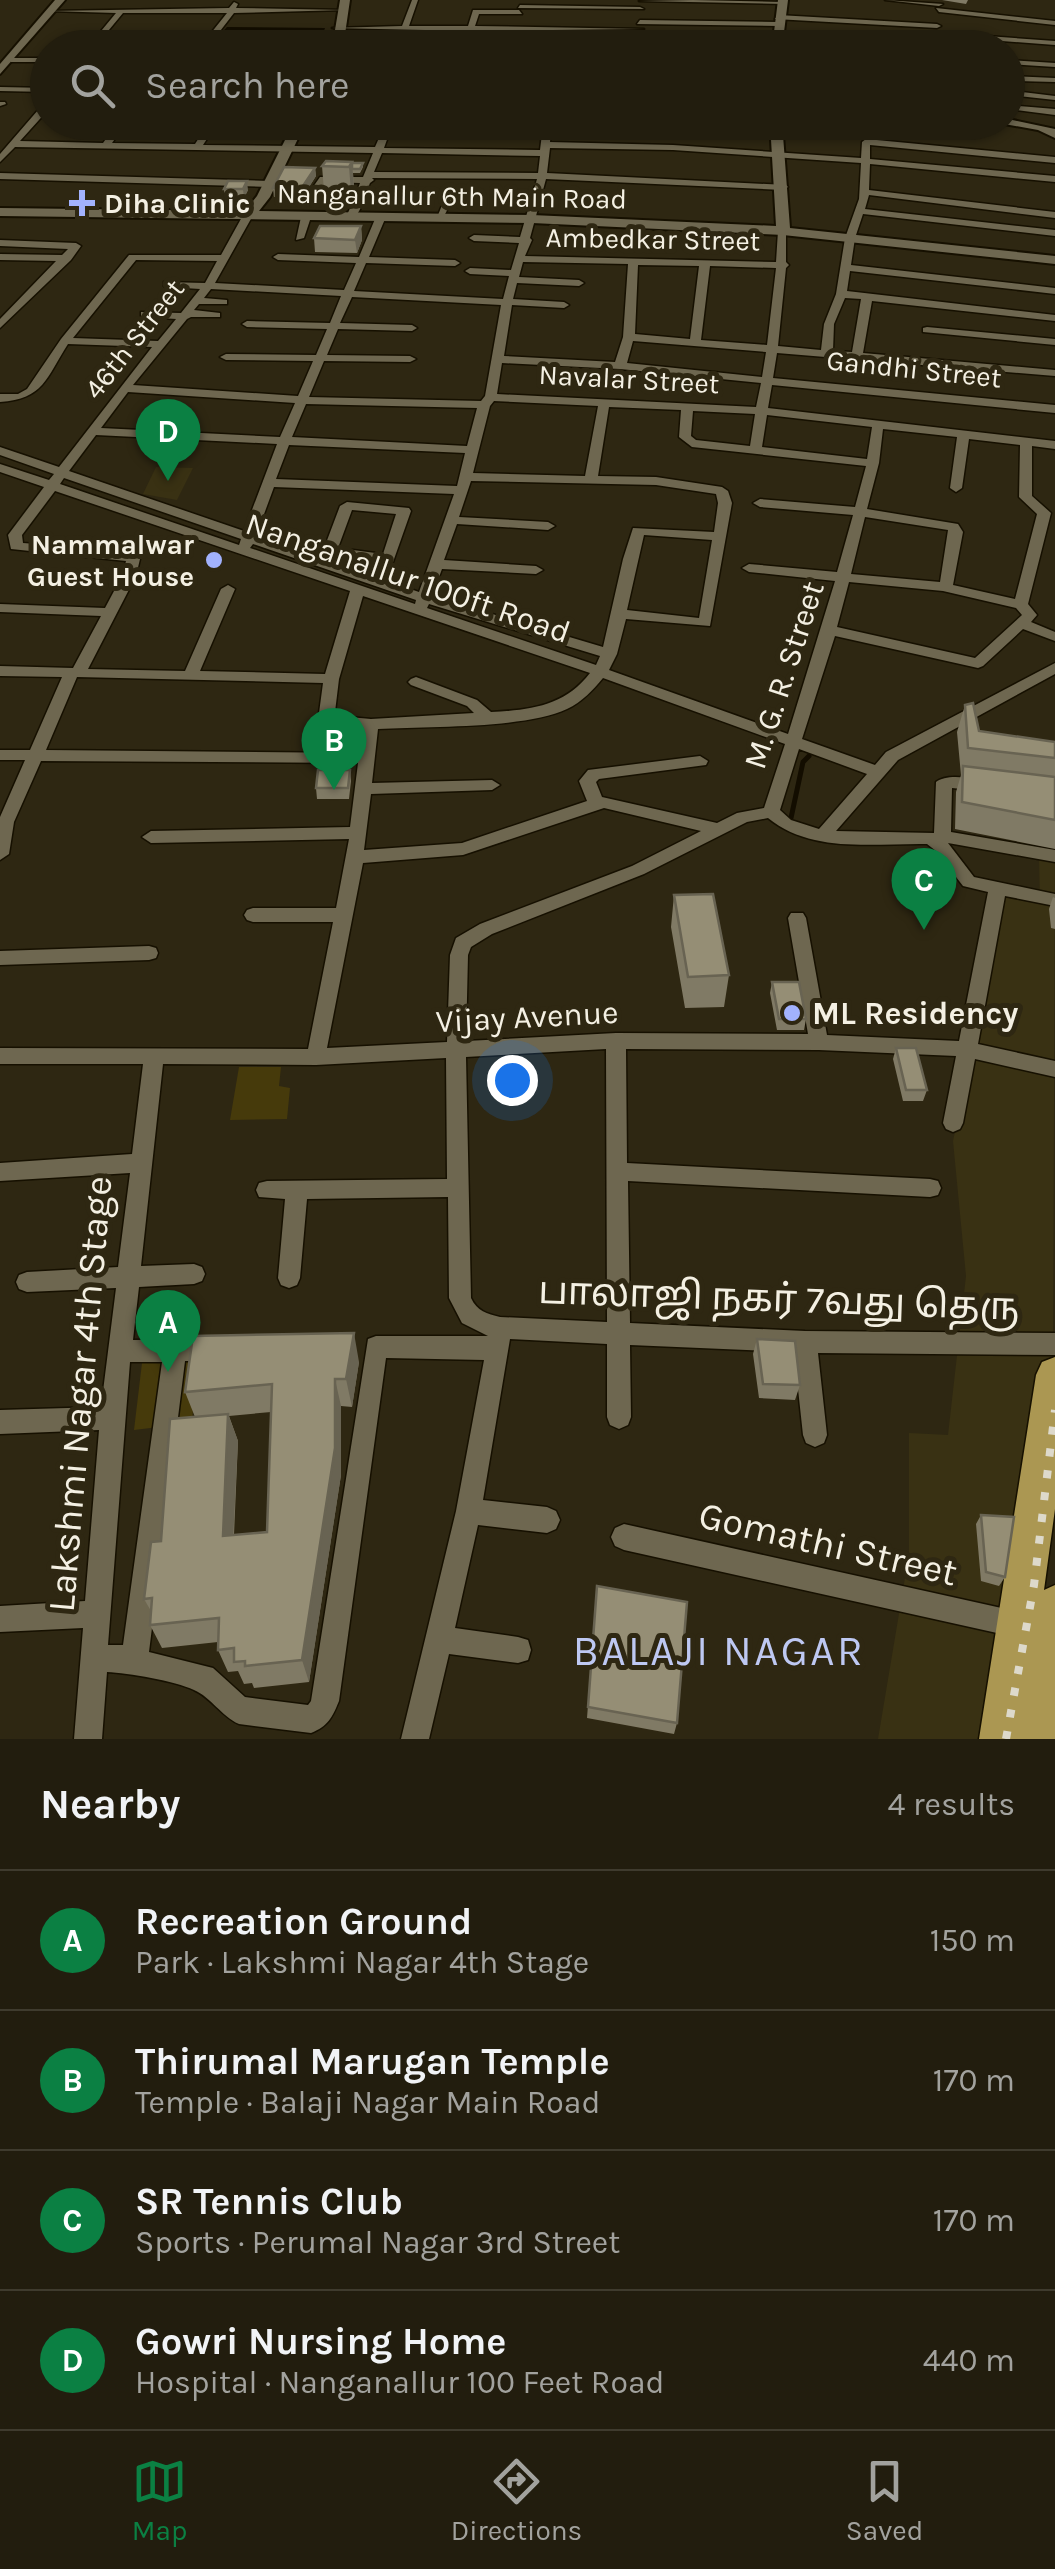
<!DOCTYPE html>
<html lang="en">
<head>
<meta charset="utf-8">
<style>
  :root { --surface:#221d0e; --page:#2a2617; --text:#f1f3f6; --muted:#a2a29e; --line:#3f3b2e; --accent:#0b8043 }
  body { margin:0; font-family:Karla,"Noto Sans Tamil",sans-serif; background:var(--page); color:var(--text) }
  .you { position:absolute; left:512px; top:1080px; width:35px; height:35px; margin:-25px; border:8px solid #fff; border-radius:50%; background:#1a73e8; box-shadow:0 0 0 15px #1a73e833 }
  .badge { display:grid; place-items:center; width:65px; height:65px; border-radius:50%; background:var(--accent); color:#fff; font-size:32px; font-weight:700 }
  .pin { position:absolute; translate:-50% -82px; filter:drop-shadow(0 2px 5px #0008) }
  .pin::after { content:''; position:absolute; top:52px; width:35px; height:30px; background:inherit; clip-path:polygon(0 0,100% 0,50% 100%) }
  .list { margin:0; padding:0; list-style:none }
  h2 { display:flex; justify-content:space-between; align-items:center; height:130px; margin:0; padding:0 40px; font-size:42px }
  h2 small { font-size:32px; font-weight:400; color:var(--muted) }
  .list li { display:grid; grid-template-columns:65px 1fr auto; gap:30px; align-items:center; box-sizing:border-box; height:140px; padding:0 40px; border-top:2px solid var(--line) }
  .list b { display:block; font-size:38px; white-space:nowrap }
  .list p { margin:0; font-size:32px; white-space:nowrap; color:var(--muted) }
  .list em { font-size:32px; font-style:normal; color:var(--muted) }
  .icon { flex:none; width:55px; height:55px; fill:none; stroke:currentColor; stroke-width:2; stroke-linecap:round; stroke-linejoin:round }
  .map { position:relative; flex:none; width:1055px; height:1739px; overflow:hidden }
  .search { position:absolute; background:var(--surface); box-shadow:0 2px 8px #0004; left:30px; right:30px; top:30px; height:110px; display:flex; align-items:center; gap:25px; box-sizing:border-box; padding:0 35px; border-radius:55px; color:var(--muted); font-size:38px }
  .sheet { height:690px; background:var(--surface) }
  nav { display:flex; justify-content:space-around; align-items:center; box-sizing:border-box; height:140px; border-top:2px solid var(--line); background:var(--surface); font-size:28px; color:var(--muted) }
  nav a { display:grid; justify-items:center; gap:5px }
  nav .on { color:var(--accent) }
  .map>svg:first-child { display:block }
</style>
</head>
<body>
<div class="map">
<svg width="1055" height="1739" viewBox="0 0 1055 1739">
  <rect width="100%" height="100%" fill="#2e2712"/>
  <path fill="#393113" d="M156,467l37,1 -16,32 -34,-6z
    M1039,855l16,3 -2,493 -60,388h-115l31,-185v-121l39,2 18,-159 -13,-135 52,-244 35,7z"/>
  <path fill="#463a0b" d="M239,1067h42l-2,19 11,2 -3,31 -57,1z
    M147,1321h52l-7,102 -58,7z"/>
  <path fill="#130d00" d="M227,27l98,1 -7,19h-110z"/>
  <g fill="none" stroke-linecap="round" stroke-linejoin="round">
    <path stroke="#130d00" stroke-width="5" d="M791,818l12,-56 6,-6"/>
    <g stroke="#161000" stroke-width="3">
      <path id="street" d="M412,0h6l-9,26h59l5,-16h46l3,4h-43l-4,12 169,3 -173,2 -139,-3 70,-2z
        M693,0l88,2 4,2 -146,-3z
        M885,0l58,4 -4,2z
        M234,2l4,2 -2,4 109,2 -111,3 -27,35h-8l28,-35h-104l-29,35h-7l29,-35 -67,-2 180,-3z
        M520,5l120,2 4,2 -126,-1z
        M936,8l119,13v4l-116,-13z
        M778,15l159,9 4,2 -4,2 -162,-9z
        M640,20l137,2 4,2 -4,2 -140,-2z
        M931,32l124,9v4l-121,-9z
        M638,42l136,4 3,-3 64,5 -206,-2z
        M8,58h40v4h-37z
        M1008,60l47,3v4l-47,-3z
        M1008,76l47,2v4l-43,-1 2,10 41,5v4l-47,-5z
        M0,87l48,1v4l-48,-1z
        M0,102h5l1,2 -6,2z
        M45,102h3v8l-28,31 83,2 15,-21h9l-15,21 83,1 14,-22h9l-15,23 172,2 7,-16 4,-3h157l1,-6h8l-2,20 123,3 188,13 1,-16 4,-3 189,18v6l-185,-18v14l185,17v6l-185,-18 -1,26 186,22v6l-186,-23 -4,14 190,21v6l-192,-22 -8,24 -4,27 204,23v6l-205,-23 -3,20 208,24v6l-183,-20 -9,52 192,17v6l-278,-23 -4,25 282,27v8l-283,-28 -4,23 287,33v8l-23,-3v50l19,17 -23,91 9,11 -6,7 24,10v9l-32,-12 -40,37 -5,2 -143,-32 -33,103 73,26 11,-13 169,-89v11l-157,86 -62,71 98,2 2,-51c11,-9 41,-5 52,4l-8,5 -28,-3 -1,44 104,18v12l-107,-19 26,34 81,17v12l-50,-10 -27,148 77,17v16l-80,-18 -12,64 -3,6 -7,3 -7,-3 -3,-6 13,-67 -137,-6 -193,-1 1,114 303,16 8,2 3,7 -3,7 -8,2 -302,-16 2,142 175,8 250,2v22l-237,-2 9,82 -3,8 -9,4 -9,-4 -3,-8 -9,-83 -164,-7 1,72 -3,8 -9,4 -9,-4 -3,-8v-73l-97,-5 -27,161 64,7 9,4 4,9 -4,9 -9,4 -69,-8 -23,103 63,9 10,3 3,10 -3,10 -10,3 -69,-9 -20,85h-28l55,-228 28,-151 -98,-2 -47,343c-7,17 -11,25 -28,32l-72,-9c-18,-8 -28,-27 -45,-34 -19,-9 -66,-17 -87,-18l-5,67h-28l9,-111 -83,4v-26l85,-5 14,-171 -99,4v-24l101,-3 15,-119 -89,4 -8,-3 -3,-7 3,-7 8,-3 91,-5 12,-94 -130,8v-18l132,-9 11,-90h-143v-16l308,1 25,-127h-80l-6,-2 -3,-5 3,-5 6,-2h83l13,-69 -198,4 -9,-6 9,-6 199,-4 8,-64 -317,-2 -27,61 -5,32 -9,6v-43l25,-57h-25v-10h30l32,-73 -62,-1v-10l73,2 28,-52 -101,-4v-8l105,4 17,-32 4,-15 -115,-12 -3,-14 36,-48 -44,-15v-8l49,16 5,-6 -54,-19v-8l59,20 93,-120 -84,-3c-22,34 -24,55 -68,58v-8h18l9,-5 34,-50 68,-84h92l21,-38 5,-3 5,3 -37,66 129,7 12,-27 -78,-3 -5,-3 5,-3 81,3 16,-38 5,-3 5,3 -16,38 86,3 5,3 -5,3 -89,-3 -12,28 149,8 6,-23 -39,-2 -5,-3 5,-3 41,2 8,-27 -45,-2 -5,-3 5,-3 46,2 17,-58 -165,-1 2,2 -4,3c-5,12 -8,30 -19,37l-5,-3 7,-15 -42,-2 -5,-3 14,-20h43l10,-24 -358,-6 -15,15v-8zM389,134h153l-2,16 -156,-2zM550,148l123,2 188,13 -2,36 -14,39 -9,56 -12,30 -3,26 -43,-4 8,-78 3,-3 -3,-3v-33l-8,2 -2,31 -251,-6 7,-16 -2,-2 16,-59 237,11 5,-3 -2,-2 -239,-12zM382,153l158,3 -2,17 -164,-1zM326,182l34,1 -5,13 -38,-2zM136,260l81,1 -12,22 -41,-1v4l4,1 32,2 -19,24 -40,-1v4l4,1 31,2 -18,22 -85,-3zM523,262l105,2 -5,73 -8,25 -111,-6 8,-51 52,3 5,-3 -5,-3 -51,-3 4,-16 62,3 5,-3 -5,-3 -60,-3zM638,265l61,1 -9,73 -55,-5zM710,266l66,2 -9,77 -66,-5zM211,289l130,7 -11,27 -83,-2 -5,3 5,3 80,2 -11,26 -90,-1 -6,3 6,3 87,1 -15,35 -165,-11 54,-66 4,-2h29v-4l-26,-3 5,-6h28v-4l-23,-2zM352,297l149,8 -16,91 -4,5 -172,-4 15,-36 86,1 6,-3 -6,-3 -83,-1 11,-26 74,2 5,-3 -5,-3 -72,-2zM845,298l16,1 -9,53 -19,-1 1,-27zM633,341l133,11 -4,25 -135,-14zM502,363l118,6 141,14 -5,24 -259,-13zM128,392l167,11 -15,34 -179,-9zM494,401l104,5 -13,70 -112,-3 17,-67zM306,404l171,4 -10,38 -175,-9zM609,407l72,3 -2,27 13,10 174,19 -11,41 -95,-8 -7,4 7,4 93,8 -16,57 -88,-8 -7,4 7,4 86,9 -47,153 -179,-64 8,-16 9,-35 84,7 22,-123 -4,-12 -6,-4 -66,-10 -58,-1zM693,411l62,3 -5,32 -54,-6 -5,-4zM767,415l105,12 -5,32 -105,-12zM883,429l74,8 -7,51 6,4 6,-4 7,-49 51,6 -1,52 18,17 -22,85 -62,-14 10,-53 -5,-8 -91,-15 12,-46zM96,435l181,9 -33,87 -175,-60zM289,445l176,8 -8,33 -181,-7zM64,478l177,61 -2,6 -179,-61zM471,481l185,4 60,9 2,9 -4,29 -81,-4 -10,31 -20,88 -171,-51 10,-27 94,5 7,-4 -7,-4 -92,-6 13,-36 91,6 7,-4 -7,-4 -89,-5zM274,487l180,7 -35,98 -163,-56zM55,491l295,100 -25,83 -125,-3 35,-82 -7,-4 -7,4 -36,82 -97,-2 48,-93 4,-17 -22,-9 -95,-7 -1,-8zM865,517l83,13 -8,52 -89,-8zM644,535l68,5 -13,78 -72,-8zM253,544l163,56 -1,4 -165,-56zM849,582l94,9 73,17 6,7 -47,43 -138,-31zM363,596l227,77c-25,33 -60,37 -99,39l-14,-12 -61,-23 -5,2 -3,3 3,3 56,21 7,7 -103,6 -33,-3 -3,-4 4,-33zM429,604l171,52 -4,9 -169,-57zM77,677l246,6 -4,30 8,11 36,4 -3,25 -314,-3zM603,678l182,66 -21,64 -27,5 -20,10 -115,-26 -6,-15 3,-3 107,-14 2,-4 -8,-5 -112,14 -9,11 8,20 -125,42 -98,7 7,-56 121,-4 8,-5 -8,-5 -120,3 6,-54c51,-3 146,0 189,-20 15,-7 26,-19 36,-31zM799,749l68,25 -48,55 -28,-9 -11,-10zM604,808l97,23 -69,35 -152,58 -24,14 -6,17 -3,87 -120,6 36,-185 100,-8zM768,818c44,36 106,25 159,26l9,7 27,35 25,6 -29,149 -132,-6 -21,-117 -3,-5h-12l-3,5 20,116 -192,-1 -150,8 2,-86 3,-8 21,-13 152,-60 103,-52zM606,1049l1,273 -107,-5c-13,-3 -23,-6 -29,-19l-5,-241zM446,1058l1,121 -180,2 -8,2 -3,7 3,7 26,2 -7,79 3,7 8,3 8,-3 3,-7 7,-79 141,-2 1,101 13,25 26,13h-112l-8,3 -57,362 -3,4 -63,-8 -32,-29 -64,-16 36,-291h28l8,-3 4,-8 -4,-8 -8,-3 -80,1 6,-53 55,-3 8,-3 3,-7 -3,-7 -8,-3 -53,2 22,-202 153,1zM130,1362h32l-39,283h-15z
        M1008,105l47,4v6l-47,-6z
        M0,173l269,8 5,3 -5,3 -269,-8z
        M447,193l8,2 -13,25h-6z
        M306,214l5,3 -7,21 -8,2 5,-23z
        M0,240l76,3 5,3 -10,14 -71,68v-9l56,-58 -56,-1v-6l62,1 6,-6 -68,-3z
        M927,327l128,12v6l-132,-13v-4z
        M347,502l62,6 2,3 -18,51 -68,-8 -2,-3 17,-45zM352,510l44,4 -13,40 -45,-6z
        M149,946l7,2 2,5 -2,5 -7,2 -149,5v-14z
        M624,1524l391,87 9,4 4,9 -4,9 -9,4 -391,-87 -9,-4 -4,-9 4,-9z"/>
    </g>
    <g stroke="#161000" stroke-width="4">
      <path id="secondary" d="M55,0h10l-65,74v-10z
        M340,0h10l-6,41 -1,7h-11z
        M778,0h10l-6,48h-10z
        M1008,119l47,10v9l-17,-8 -45,-8h15z
        M294,122h12l-36,75 -11,14 273,4 244,11 -6,-104h12l8,106 265,28v8l-272,-29 -251,-12 -532,-7v-8l245,3 12,-15z"/>
    </g>
    <g stroke="#161000" stroke-width="3">
      <path id="primary" d="M1055,1357v152l-11,81 11,-5v154h-76l57,-364 6,-13z"/>
    </g>
    <use href="#street" fill="#6e6750" fill-rule="evenodd"/>
    <use href="#secondary" fill="#6e6750" fill-rule="evenodd"/>
    <use href="#primary" fill="#ab9752" fill-rule="evenodd"/>
    <path stroke="#ddd9cb" stroke-width="8" stroke-dasharray="8 14" stroke-linecap="butt" d="M1006,1739l28,-154 21,-175"/>
  </g>
  <path fill="#807a65" fill-rule="evenodd" d="M942,0h26l-2,4z
    M352,163h11v4l-3,6h-7l1,14 -3,5 -27,-1 -2,-25z
    M315,168l1,8 -14,22 -28,-1 -1,-9z
    M224,189l24,1 -4,8h-19z
    M361,226l1,14 -5,13 -42,-1 -1,-14z
    M965,705l14,26 76,11v107l-100,-20 1,-37 5,-17 -4,-43z
    M350,770l1,11 -2,18h-32l-1,-11z
    M674,895l55,80 -5,32 -39,1 -14,-81z
    M1053,897l2,1v31l-4,-1 -2,-19z
    M772,982l34,37 -2,11h-27l-7,-37z
    M896,1048l31,42 -4,11h-20l-10,-42z
    M757,1339l43,46 -5,15 -36,-2 -6,-44z
    M359,1362l-7,45 -11,-1v69l-32,207 -55,6 -2,-5 -8,1 -6,-13 -10,1 -10,-22v-8l-56,6 -12,-23 1,-14 -7,-12 51,-182 -10,-25zM271,1412l-4,120 -33,3 4,-94 -9,-25z
    M981,1515l24,62 -6,9 -18,-5 -5,-57z
    M597,1586l80,137 -3,11 -87,-16z"/>
  <path fill="#686352" d="M352,162l2,25 -3,5 -2,-25z
    M315,168l1,8 -14,22 -1,-9z
    M247,181l1,9 -4,8 -1,-9z
    M361,226l1,14 -5,13 -2,-13z
    M354,1333l5,29 -7,45 -6,-28z
    M335,1379l6,27v69l-32,207 -7,-22z
    M228,1414l10,27 -6,120 -9,-25z"/>
  <path fill="#958e75" stroke="#686352" stroke-width="2.5" d="M326,161l26,1 -3,5 -27,-1z
    M352,163h11l-3,6h-8z
    M284,167l31,1 -14,21 -28,-1z
    M228,181h19l-4,8h-19z
    M320,226h41l-6,14 -41,-2z
    M973,703l6,28 76,11v16l-87,-10 -3,-43z
    M963,766l92,11v43l-93,-18z
    M318,770h32l-2,18h-32z
    M713,894l16,81 -41,2 -14,-82z
    M772,982h27l7,37h-27z
    M896,1048h20l11,42h-21z
    M354,1333l-8,46h-11v69l-33,212 -57,6v-5l-11,1v-14l-16,2 1,-32 -69,7 2,-27 -8,1 7,-57 10,-1 9,-122 58,-5 -5,122 44,-4 5,-148 -87,8 8,-56z
    M757,1339l38,2 5,44 -37,-1z
    M981,1515l33,2 -9,60 -19,-5z
    M597,1586l90,16 -10,121 -89,-16z"/>
  <g fill="#a2b2fd" stroke="#2e2712" stroke-width="4">
    <path d="M77 188h10v10h10v10h-10v10h-10v-10h-10v-10h10z"/>
    <circle cx="214" cy="560" r="10"/>
    <circle cx="792" cy="1013" r="10"/>
  </g>
  <g text-anchor="middle" dominant-baseline="central" stroke-width="10" stroke-linejoin="round" paint-order="stroke">
    <g font-size="28" fill="#f4f0e3" stroke="#2e2712">
      <text transform="translate(452 196) rotate(1)">Nanganallur 6th Main Road</text>
      <text transform="translate(653 239) rotate(1)">Ambedkar Street</text>
      <text transform="translate(134 339) rotate(-52)">46th Street</text>
      <text transform="translate(914 369) rotate(6)">Gandhi Street</text>
      <text transform="translate(629 379) rotate(3)">Navalar Street</text>
    </g>
    <g font-size="28" font-weight="bold" fill="#f4f0e3" stroke="#2e2712" text-anchor="start">
      <text x="104" y="203">Diha Clinic</text>
      <text x="194" y="544" text-anchor="end">Nammalwar<tspan x="194" dy="32">Guest House</tspan></text>
    </g>
    <g font-size="32" fill="#f4f0e3" stroke="#2e2712">
      <text transform="translate(408 578) rotate(19)">Nanganallur 100ft Road</text>
      <text transform="translate(784 675) rotate(-72)">M. G. R. Street</text>
      <text transform="translate(527 1017) rotate(-3)">Vijay Avenue</text>
    </g>
    <g font-size="32" font-weight="bold" fill="#f4f0e3" stroke="#2e2712" text-anchor="start">
      <text x="812" y="1013">ML Residency</text>
    </g>
    <g font-size="38" fill="#f4f0e3" stroke="#2e2712">
      <text transform="translate(779 1299) rotate(2)">பாலாஜி நகர் 7வது தெரு</text>
      <text transform="translate(80 1394) rotate(-85)">Lakshmi Nagar 4th Stage</text>
      <text transform="translate(828 1544) rotate(13)">Gomathi Street</text>
    </g>
    <g font-size="42" letter-spacing="2.5" fill="#bec8f2" stroke="#2e2712">
      <text x="719" y="1651">BALAJI NAGAR</text>
    </g>
  </g>
</svg>
<div class="you"></div>
<div class="pin badge" style="left:168px;top:1372px">A</div>
<div class="pin badge" style="left:334px;top:790px">B</div>
<div class="pin badge" style="left:924px;top:930px">C</div>
<div class="pin badge" style="left:168px;top:481px">D</div>
<div class="search"><svg class="icon" aria-label="search" viewBox="0 0 24 24"><circle cx="10" cy="10" r="6"/><path d="M15 15l6 6"/></svg>Search here</div>
</div>
<section class="sheet">
<h2>Nearby<small>4 results</small></h2>
<ul class="list">
<li><span class="badge">A</span><div><b>Recreation Ground</b><p>Park · Lakshmi Nagar 4th Stage</p></div><em>150 m</em></li>
<li><span class="badge">B</span><div><b>Thirumal Marugan Temple</b><p>Temple · Balaji Nagar Main Road</p></div><em>170 m</em></li>
<li><span class="badge">C</span><div><b>SR Tennis Club</b><p>Sports · Perumal Nagar 3rd Street</p></div><em>170 m</em></li>
<li><span class="badge">D</span><div><b>Gowri Nursing Home</b><p>Hospital · Nanganallur 100 Feet Road</p></div><em>440 m</em></li>
</ul>
</section>
<nav>
<a class="on"><svg class="icon" aria-label="map" viewBox="0 0 24 24"><path d="M3 6l6-2 6 2 6-2v14l-6 2-6-2-6 2zM9 4v14M15 6v14"/></svg>Map</a>
<a><svg class="icon" aria-label="directions" viewBox="0 0 24 24"><path d="M12 3l9 9-9 9-9-9zM9 14v-3h6M13 9l2 2-2 2"/></svg>Directions</a>
<a><svg class="icon" aria-label="saved" viewBox="0 0 24 24"><path d="M7 4h10v16l-5-4-5 4z"/></svg>Saved</a>
</nav>
</body>
</html>
